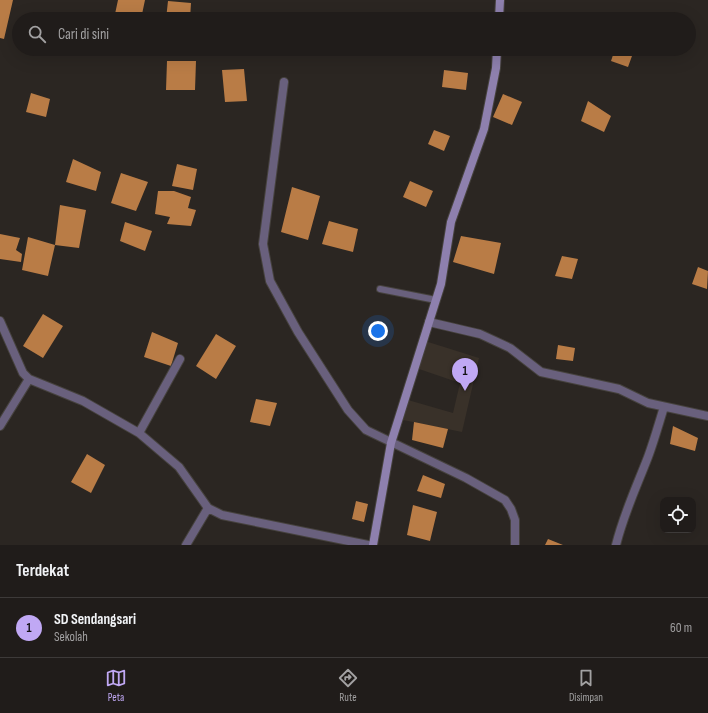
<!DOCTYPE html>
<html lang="id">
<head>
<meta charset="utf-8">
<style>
  :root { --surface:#201c1a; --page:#2d2927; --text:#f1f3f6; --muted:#a2a1a2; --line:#3d3a39; --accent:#c0a8f4 }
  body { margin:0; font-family:"Sofia Sans Condensed",sans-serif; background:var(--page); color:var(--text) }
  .controls { position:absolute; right:12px; bottom:12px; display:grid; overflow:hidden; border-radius:8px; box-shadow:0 4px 16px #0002 }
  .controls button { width:36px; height:36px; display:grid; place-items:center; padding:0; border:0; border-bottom:1px solid var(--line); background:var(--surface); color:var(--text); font:20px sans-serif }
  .you { position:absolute; left:378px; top:331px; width:14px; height:14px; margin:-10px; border:3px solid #fff; border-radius:50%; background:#1a73e8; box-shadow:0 0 0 6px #1a73e833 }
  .badge { display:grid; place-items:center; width:26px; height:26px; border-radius:50%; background:var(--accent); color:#111; font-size:13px; font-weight:700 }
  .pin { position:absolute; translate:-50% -33px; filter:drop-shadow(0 1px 2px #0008) }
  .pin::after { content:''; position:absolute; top:21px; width:14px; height:12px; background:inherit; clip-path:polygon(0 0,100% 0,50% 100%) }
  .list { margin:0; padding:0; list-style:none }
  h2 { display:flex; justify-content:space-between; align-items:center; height:52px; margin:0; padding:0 16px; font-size:17px }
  h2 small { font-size:13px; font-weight:400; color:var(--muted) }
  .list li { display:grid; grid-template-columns:26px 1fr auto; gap:12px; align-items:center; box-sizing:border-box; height:60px; padding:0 16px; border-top:1px solid var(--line) }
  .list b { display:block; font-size:15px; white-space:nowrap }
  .list p { margin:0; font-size:13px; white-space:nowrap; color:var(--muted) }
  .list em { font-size:13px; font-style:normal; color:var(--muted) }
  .icon { flex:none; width:22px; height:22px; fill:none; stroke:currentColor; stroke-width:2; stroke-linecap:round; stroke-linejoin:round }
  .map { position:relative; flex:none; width:708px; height:545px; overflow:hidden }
  .search { position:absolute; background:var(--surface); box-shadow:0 4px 16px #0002; left:12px; right:12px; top:12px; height:44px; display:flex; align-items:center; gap:10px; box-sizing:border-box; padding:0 14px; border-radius:22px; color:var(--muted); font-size:15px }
  .sheet { height:112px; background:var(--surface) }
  nav { display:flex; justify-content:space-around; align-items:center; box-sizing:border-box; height:56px; border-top:1px solid var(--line); background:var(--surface); font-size:11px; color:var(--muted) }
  nav a { display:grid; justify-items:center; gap:2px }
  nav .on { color:var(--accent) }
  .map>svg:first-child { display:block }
</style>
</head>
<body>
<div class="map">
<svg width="708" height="545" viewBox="0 0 708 545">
  <rect width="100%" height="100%" fill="#2b2622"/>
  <path fill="#393129" d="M425,341l54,17 -17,74 -59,-12 5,-20 45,13 7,-30 -41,-14z"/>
  <path fill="#b97c46" d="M0,0h13l-9,39 -4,-1z
    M118,0h27l-4,19 -26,-5z
    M168,1l23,2 -1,16h-24z
    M615,49l17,7 -4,11 -17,-6z
    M167,61h29l-1,29h-29z
    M244,69l3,32 -22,1 -3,-32z
    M444,70l24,3 -2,17 -24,-3z
    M31,93l19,6 -4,18 -20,-5z
    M503,94l19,8 -10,23 -19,-8z
    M588,101l23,15 -7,16 -23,-11z
    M434,130l16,6 -6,15 -16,-7z
    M73,159l28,13 -5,19 -30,-9z
    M177,164l20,5 -4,21 -21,-4z
    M121,173l27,9 -12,29 -25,-8z
    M410,181l23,10 -7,16 -23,-10z
    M292,187l28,9 -12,44 -27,-8z
    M158,191h16l17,6 -3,11 8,2 -5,16 -24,-2 3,-7 -15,-3z
    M60,205l26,5 -7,38 -24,-3z
    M329,221l29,8 -5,23 -31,-8z
    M125,222l27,9 -7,20 -25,-10z
    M0,234l20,4 -4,12 6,4 -1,8 -21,-3z
    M461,236l40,7 -7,31 -41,-12z
    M28,237l27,8 -7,31 -26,-6z
    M562,256l16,3 -6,20 -17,-3z
    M698,267l10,4 -1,18 -15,-5z
    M43,314l20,12 -20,32 -20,-12z
    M152,332l26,11 -7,23 -27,-9z
    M216,334l20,12 -20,33 -20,-13z
    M558,345l17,3 -2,13 -17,-2z
    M256,399l21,4 -7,23 -20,-4z
    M414,422l34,7 -5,19 -31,-8z
    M673,426l25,12 -3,13 -25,-7z
    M87,454l18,11 -14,28 -20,-11z
    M423,475l22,9 -4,14 -24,-7z
    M356,501l12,3 -4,18 -12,-3z
    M413,505l24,7 -7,29 -23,-6z
    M548,539l15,6h-18z"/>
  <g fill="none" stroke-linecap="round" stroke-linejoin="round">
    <g stroke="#46423e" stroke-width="8">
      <path id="lane" d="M380,289l56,11"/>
    </g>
    <g stroke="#46423e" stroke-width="10">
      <path id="street" d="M284,82l-21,162 7,37 28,51 50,78 18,20 100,48 39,22 6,9 4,11v25
        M0,321l23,52 6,6 54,22 56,32 40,34 29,41 14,7 146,30
        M429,322l51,12 30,14 31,24 78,17 29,14 60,13
        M0,426l29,-47
        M139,433l41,-74
        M186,545l22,-37
        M616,545c8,-32 20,-57 32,-88 6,-16 11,-34 16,-50"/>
    </g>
    <g stroke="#46423e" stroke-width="10">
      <path id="secondary" d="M499,19l1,-19
        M373,545l18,-102 50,-159 10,-62 33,-93 12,-61 1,-19"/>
    </g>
    <use href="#lane" stroke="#69607d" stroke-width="6"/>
    <use href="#street" stroke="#69607d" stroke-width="8"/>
    <use href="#secondary" stroke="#8e80ae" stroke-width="8"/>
  </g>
</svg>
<div class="controls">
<button><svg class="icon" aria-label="locate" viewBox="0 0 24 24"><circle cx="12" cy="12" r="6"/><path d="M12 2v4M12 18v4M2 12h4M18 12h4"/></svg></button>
</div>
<div class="you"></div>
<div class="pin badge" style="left:465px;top:391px">1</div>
<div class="search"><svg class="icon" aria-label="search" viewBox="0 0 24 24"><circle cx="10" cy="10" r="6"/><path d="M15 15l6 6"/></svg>Cari di sini</div>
</div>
<section class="sheet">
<h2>Terdekat<small></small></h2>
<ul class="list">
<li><span class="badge">1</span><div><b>SD Sendangsari</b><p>Sekolah</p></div><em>60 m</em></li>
</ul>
</section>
<nav>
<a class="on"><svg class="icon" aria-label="map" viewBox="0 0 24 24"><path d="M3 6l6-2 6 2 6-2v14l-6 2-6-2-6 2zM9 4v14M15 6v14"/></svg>Peta</a>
<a><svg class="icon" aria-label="directions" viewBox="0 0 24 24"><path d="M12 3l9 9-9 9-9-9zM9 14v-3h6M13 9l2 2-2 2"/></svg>Rute</a>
<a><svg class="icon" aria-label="saved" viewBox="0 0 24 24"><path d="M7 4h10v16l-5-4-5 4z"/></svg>Disimpan</a>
</nav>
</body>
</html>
